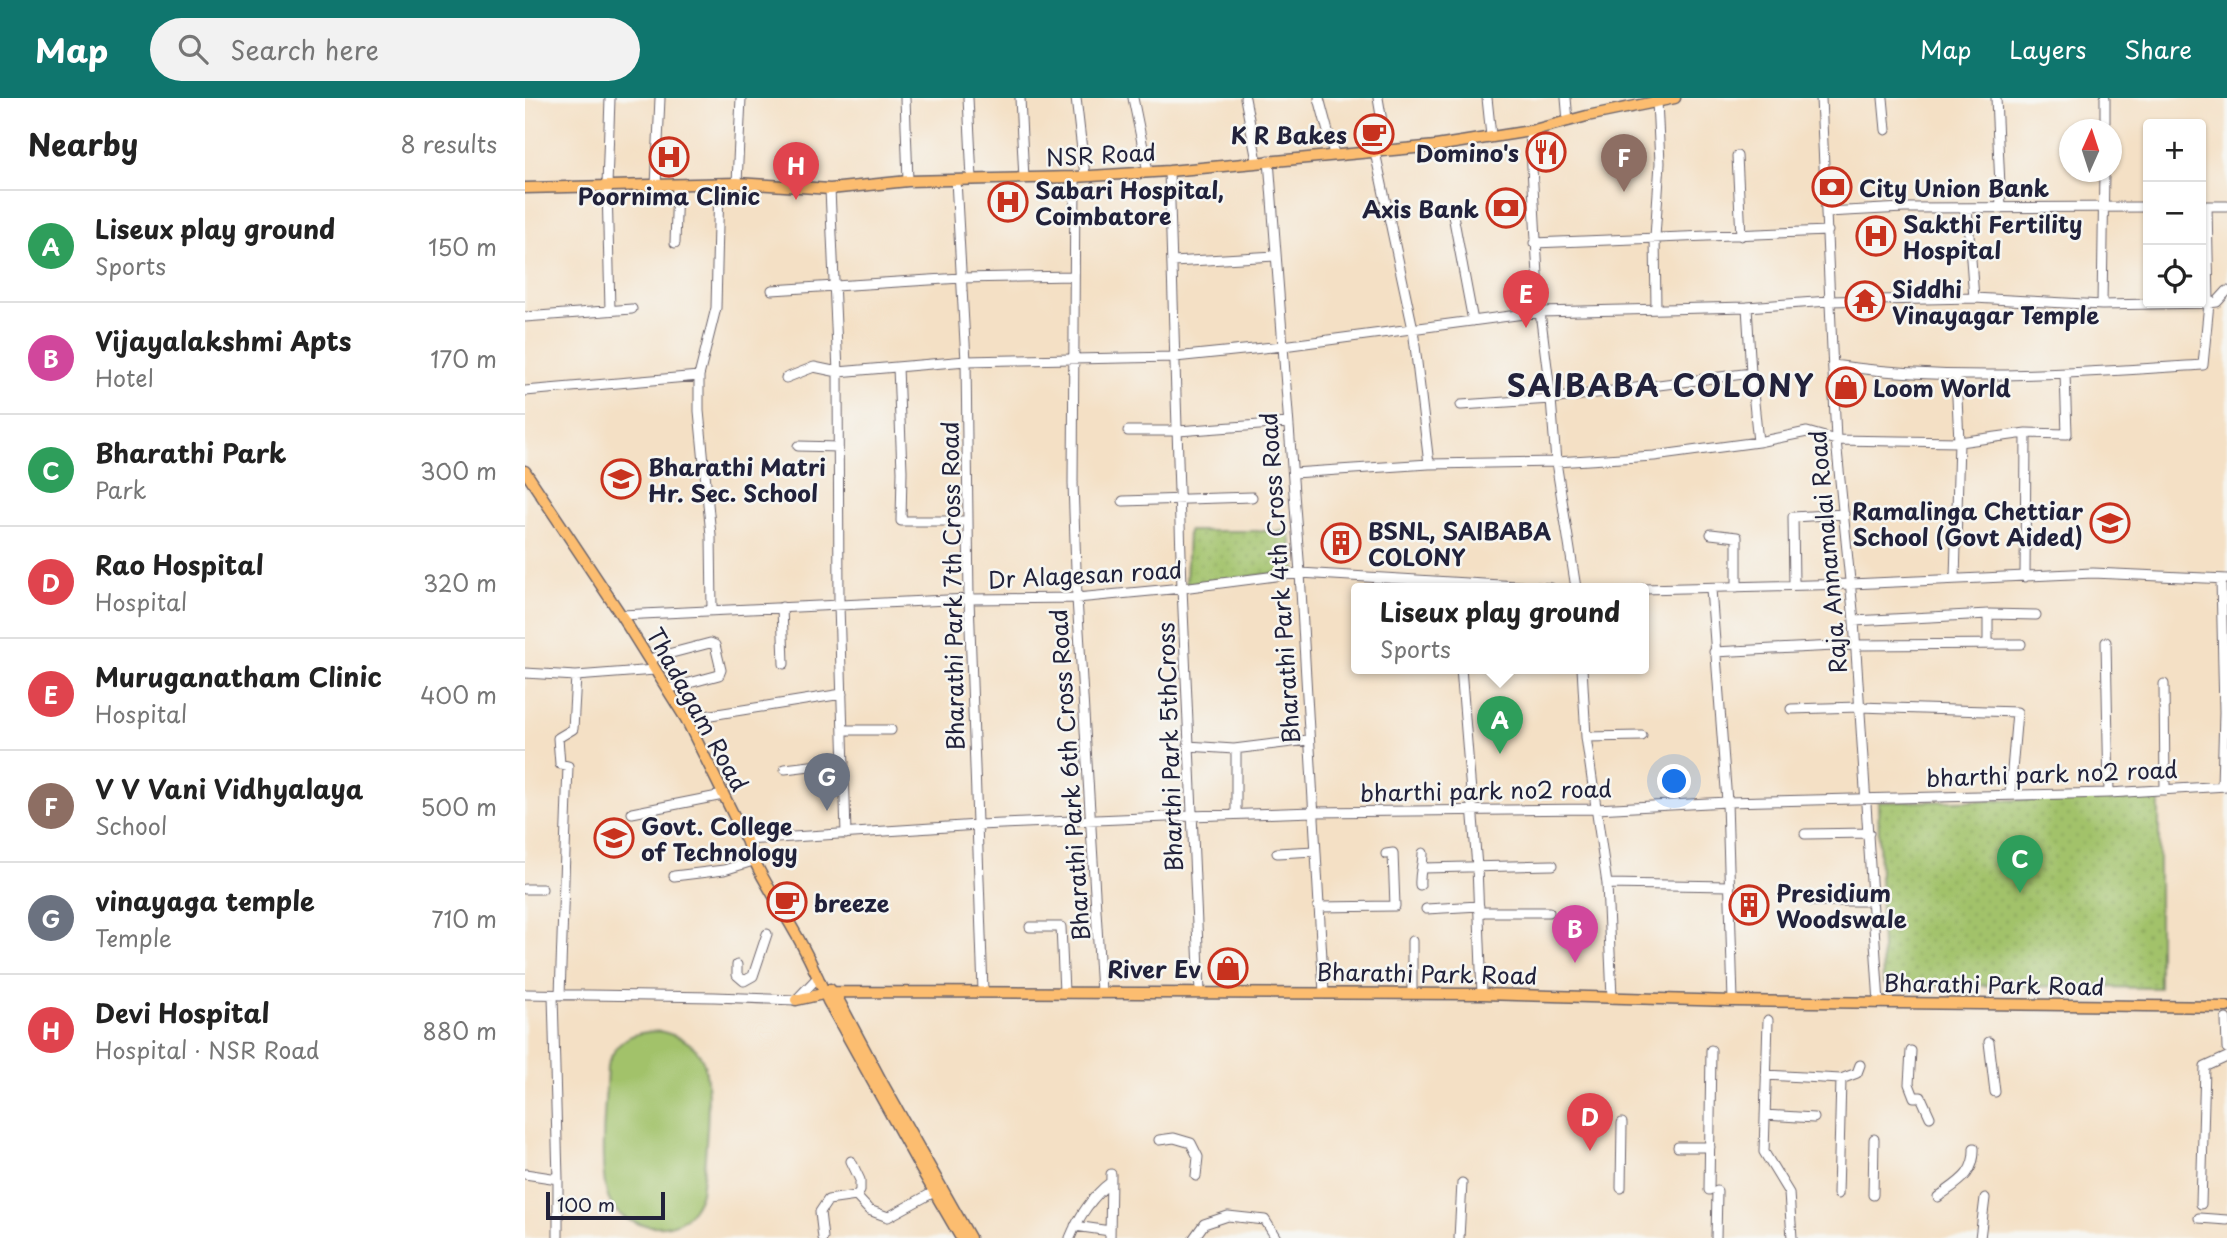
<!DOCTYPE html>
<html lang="en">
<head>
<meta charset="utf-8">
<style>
  :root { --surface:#fff; --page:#f2f2f2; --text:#222; --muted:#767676; --line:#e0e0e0; --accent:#0f766e }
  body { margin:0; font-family:"Playpen Sans",sans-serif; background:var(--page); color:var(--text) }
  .controls { position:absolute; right:21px; top:21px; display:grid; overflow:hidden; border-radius:7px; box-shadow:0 2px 5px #0004 }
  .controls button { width:63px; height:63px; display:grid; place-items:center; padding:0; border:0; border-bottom:2px solid var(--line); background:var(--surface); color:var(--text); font:35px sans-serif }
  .compass { position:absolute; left:1534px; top:21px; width:63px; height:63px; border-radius:50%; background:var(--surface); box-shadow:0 2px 5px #0004; rotate:3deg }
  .scale { position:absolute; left:21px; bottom:18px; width:119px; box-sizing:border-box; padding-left:7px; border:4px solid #22223b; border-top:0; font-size:19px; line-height:24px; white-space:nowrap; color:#22223b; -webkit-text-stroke:5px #f6f6f2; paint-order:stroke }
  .you { position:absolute; left:1150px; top:684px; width:24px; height:24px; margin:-18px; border:5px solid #fff; border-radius:50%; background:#1a73e8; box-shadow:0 0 0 10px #1a73e833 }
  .badge { display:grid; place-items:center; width:46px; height:46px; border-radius:50%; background:var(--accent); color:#fff; font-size:23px; font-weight:700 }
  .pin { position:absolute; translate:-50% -58px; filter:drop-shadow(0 2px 4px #0008) }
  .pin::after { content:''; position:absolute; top:37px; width:24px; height:21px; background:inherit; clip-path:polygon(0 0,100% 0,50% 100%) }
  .popup { position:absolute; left:826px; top:485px; width:298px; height:91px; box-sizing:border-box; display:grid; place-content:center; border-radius:7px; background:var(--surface); filter:drop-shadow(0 2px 5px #0005); font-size:23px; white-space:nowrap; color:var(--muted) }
  .popup b { font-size:26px; color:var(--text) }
  .popup::after { content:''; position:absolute; left:50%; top:100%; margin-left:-14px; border:14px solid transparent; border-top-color:var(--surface) }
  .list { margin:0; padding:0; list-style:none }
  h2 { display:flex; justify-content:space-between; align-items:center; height:91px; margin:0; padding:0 28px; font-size:30px }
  h2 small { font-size:23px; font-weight:400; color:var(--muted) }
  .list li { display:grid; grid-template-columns:46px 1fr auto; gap:21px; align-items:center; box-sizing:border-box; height:112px; padding:0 28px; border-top:2px solid var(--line) }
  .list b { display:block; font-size:26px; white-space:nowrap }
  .list p { margin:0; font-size:23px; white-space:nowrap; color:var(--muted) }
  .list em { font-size:23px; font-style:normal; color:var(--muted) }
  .icon { flex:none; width:38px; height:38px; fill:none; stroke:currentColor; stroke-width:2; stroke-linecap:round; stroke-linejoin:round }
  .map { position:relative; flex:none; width:1702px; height:1140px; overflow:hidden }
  header { display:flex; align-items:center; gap:42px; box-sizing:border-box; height:98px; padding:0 35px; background:var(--accent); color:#fff }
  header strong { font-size:33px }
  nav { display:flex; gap:38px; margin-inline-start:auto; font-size:24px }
  .search { width:490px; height:63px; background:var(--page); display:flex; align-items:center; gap:18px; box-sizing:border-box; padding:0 24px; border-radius:38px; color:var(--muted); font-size:26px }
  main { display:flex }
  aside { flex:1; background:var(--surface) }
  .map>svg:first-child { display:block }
</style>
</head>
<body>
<header>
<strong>Map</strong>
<div class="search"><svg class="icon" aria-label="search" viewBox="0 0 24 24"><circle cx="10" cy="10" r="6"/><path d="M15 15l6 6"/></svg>Search here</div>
<nav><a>Map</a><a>Layers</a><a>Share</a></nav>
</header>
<main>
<aside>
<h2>Nearby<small>8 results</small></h2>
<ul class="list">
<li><span class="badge" style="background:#2e9e5b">A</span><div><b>Liseux play ground</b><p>Sports</p></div><em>150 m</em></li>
<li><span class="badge" style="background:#d1479c">B</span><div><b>Vijayalakshmi Apts</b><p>Hotel</p></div><em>170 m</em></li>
<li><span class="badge" style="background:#2e9e5b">C</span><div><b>Bharathi Park</b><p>Park</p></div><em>300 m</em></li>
<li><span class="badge" style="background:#e0444e">D</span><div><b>Rao Hospital</b><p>Hospital</p></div><em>320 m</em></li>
<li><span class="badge" style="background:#e0444e">E</span><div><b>Muruganatham Clinic</b><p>Hospital</p></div><em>400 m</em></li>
<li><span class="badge" style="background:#8d6e63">F</span><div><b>V V Vani Vidhyalaya</b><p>School</p></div><em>500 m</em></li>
<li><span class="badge" style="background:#6b7280">G</span><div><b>vinayaga temple</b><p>Temple</p></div><em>710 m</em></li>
<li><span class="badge" style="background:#e0444e">H</span><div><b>Devi Hospital</b><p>Hospital · NSR Road</p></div><em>880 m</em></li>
</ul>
</aside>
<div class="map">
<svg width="1702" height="1140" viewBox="0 0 1702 1140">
  <defs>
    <pattern id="park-dots" width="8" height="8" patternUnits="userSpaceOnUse" patternTransform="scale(1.75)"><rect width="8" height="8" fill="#a2c26b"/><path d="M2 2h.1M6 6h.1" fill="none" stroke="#8ba65e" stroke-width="1.8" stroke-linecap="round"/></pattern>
  </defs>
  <rect width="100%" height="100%" fill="#f6f6f2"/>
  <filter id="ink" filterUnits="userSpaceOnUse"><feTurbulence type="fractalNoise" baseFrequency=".0143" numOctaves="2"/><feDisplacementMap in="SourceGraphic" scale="14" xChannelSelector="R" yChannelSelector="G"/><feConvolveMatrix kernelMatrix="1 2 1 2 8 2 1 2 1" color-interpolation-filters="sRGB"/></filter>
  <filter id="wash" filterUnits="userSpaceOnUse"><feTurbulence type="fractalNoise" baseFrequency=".00686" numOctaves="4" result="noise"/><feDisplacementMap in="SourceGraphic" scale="28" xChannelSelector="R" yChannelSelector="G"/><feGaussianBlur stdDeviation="1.57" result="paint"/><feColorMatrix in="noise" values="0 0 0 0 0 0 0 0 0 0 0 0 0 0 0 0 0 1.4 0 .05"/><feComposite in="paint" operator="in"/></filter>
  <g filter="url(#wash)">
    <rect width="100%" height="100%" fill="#f4e0c5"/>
    <path fill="url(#park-dots)" stroke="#627253" stroke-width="2" d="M663,433h101l7,40 -110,13z
      M1634,700v190l-276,-4 -5,-182z"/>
    <path fill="#a2c26b" stroke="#627253" stroke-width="2" d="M134,933c17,4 37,11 44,30 10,25 2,103 -2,132 -6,18 -18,31 -37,33 -21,2 -47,-6 -55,-26 -12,-30 -3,-100 -2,-134 10,-27 24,-34 52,-35z"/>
  </g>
  <g filter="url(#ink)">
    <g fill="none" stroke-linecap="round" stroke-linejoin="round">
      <g stroke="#6c646b" stroke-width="11">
        <path id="minor" d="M380,0l3,83
          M443,0l4,81
          M495,0l4,81
          M551,0l9,78
          M608,0l15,74
          M720,0l12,63
          M794,0l15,56
          M853,0l9,53
          M962,0l4,38
          M1041,0l2,23
          M1296,0l15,342 18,181 25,382
          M1358,0l3,32
          M1471,0l5,110
          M1580,0v32
          M1005,33l10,181 11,87 5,63 20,126
          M850,54l38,177 16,135
          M1212,58l4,80
          M744,62l31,413 24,420
          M644,73l13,417 18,404
          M550,79l-2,306 4,115 24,394
          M431,82l10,181 3,238 14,392
          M212,85l4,-85
          M131,88l4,-88
          M305,91l8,183 1,233 7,229
          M1676,108h26
          M1442,110l7,90
          M1302,114l77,-4 244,-1
          M928,117l20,106
          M150,145l2,-57
          M1009,145l294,-12
          M648,164l102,-6
          M247,192l189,-12 112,-2
          M1577,207l2,-133
          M1222,209l4,66
          M1131,210l-1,-71 5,-74 -3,-62
          M85,212l-3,-124 3,-88
          M0,219l107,-8
          M1308,267c123,18 247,8 370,0l6,-62 -2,-97
          M373,269l4,104 -1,50h67
          M174,278v35l12,124 1,74
          M261,280l28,-11 24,5 128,-11 209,-4 108,-11 257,-34 207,-5 82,-6 145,-3 128,7 107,-2 8,-1 10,-11
          M0,293l174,-15 17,-68 3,-125
          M936,307l90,-6 200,-26 7,69
          M603,333h50l110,-8
          M1501,335l41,1 -2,-60
          M273,348l40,1
          M768,375l136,-9 127,-2 98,-6 104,-14 49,-10 29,8 123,2 67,-9 -1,144
          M598,403l129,-4
          M1186,436l26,3v50
          M1430,481l4,-137 -3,-67
          M1696,481l3,133 -2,74
          M1269,486l-1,-67 51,-3
          M1118,491l208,-5 242,-11 134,6
          M1186,491l16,213 6,199
          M257,509l2,57
          M96,517l348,-16 108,-1 105,-10 118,-15 250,15
          M1329,523l134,-7 48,1
          M1581,544l3,151
          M1463,546v-30
          M1189,554l141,-7 166,-1
          M124,561l61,-16 5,2 6,25 -2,5 -52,14
          M936,570l16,199 5,127
          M1057,570l4,69 21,147 5,114
          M0,575l51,3 79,-6
          M1639,586l1,106
          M1266,611l68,-2 158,5 -7,82
          M161,621l156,-25
          M318,632h48
          M1061,639l56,-1
          M663,648l46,3 74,-9
          M260,671l59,-7
          M107,715l91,-18
          M711,716v-65
          M1280,736l64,-1
          M221,742l232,-15 212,-9 123,-4 283,-3 131,-7 382,-9 118,-7
          M752,755l38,-2
          M898,770l130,-3
          M149,778l50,-6 29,-9
          M1082,786l123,2
          M895,787c-1,-11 3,-20 3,-32
          M0,791h17
          M1287,803h61
          M793,809l77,-1 -2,-53 -7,1
          M901,811l53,-3
          M954,814h70
          M505,829h31l3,65
          M212,867v10l7,6 9,-5 14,-42
          M887,895v-52
          M0,896l189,3 82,3 22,-23
          M35,897l8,-229 -8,-2 -2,-26 15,-9 3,-53
          M1701,921l1,29
          M1243,922l-4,132 25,41 3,45
          M1464,944l6,50
          M1386,953l-2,33 5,13h7l9,20
          M1241,977l75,4 16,-6 3,-8
          M1240,1017l49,3
          M634,1042l15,-2 17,5 7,14 -2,19
          M1153,1049h32
          M326,1063l9,19v11l-4,5 13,14 19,7 46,-25
          M0,1076l33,5 -5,-184
          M33,1081v59
          M1096,1090l1,-65
          M1184,1092l2,-140
          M1313,1096l3,-115
          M1348,1097l1,-56
          M1413,1099c20,-15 37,-22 36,-49
          M1676,1106l4,-137 22,-10
          M1674,1120l28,2
          M550,1128l35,5
          M298,1140l-3,-26 8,-12 28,-4
          M545,1140c8,-20 23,-43 41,-56
          M585,1140l1,-64
          M669,1140l10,-14 24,-8 37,4 11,18
          M934,1140l3,-55
          M1191,1140l1,-47
          M1455,1140l5,-40"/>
      </g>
      <g stroke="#6c646b" stroke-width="13">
        <path id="major" d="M0,90l212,-5 93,6 78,-8 167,-4 94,-6 267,-25 94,-15 57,-15 88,-18
          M0,373l96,144 65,104 60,121c10,30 28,55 43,82 15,25 28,52 39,79l93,168 40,69
          M305,891l7,8 47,89 86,152
          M271,902l36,-8 650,2 251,7 494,6"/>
      </g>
      <use href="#minor" stroke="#fff" stroke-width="9"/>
      <use href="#major" stroke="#fcbd6f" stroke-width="10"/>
    </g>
  </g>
  <defs>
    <g id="cafe-ring" transform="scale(2.0125)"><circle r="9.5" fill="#f6f6f2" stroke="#c8321e" stroke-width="1.5"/><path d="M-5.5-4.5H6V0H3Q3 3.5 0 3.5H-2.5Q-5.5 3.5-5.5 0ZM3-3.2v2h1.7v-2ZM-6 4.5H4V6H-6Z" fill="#c8321e"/></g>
    <g id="restaurant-ring" transform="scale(2.0125)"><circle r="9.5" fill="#f6f6f2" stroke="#c8321e" stroke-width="1.5"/><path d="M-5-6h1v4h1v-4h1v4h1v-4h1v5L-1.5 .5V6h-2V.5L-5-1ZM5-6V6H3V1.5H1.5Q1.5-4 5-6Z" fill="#c8321e"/></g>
    <g id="hospital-ring" transform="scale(2.0125)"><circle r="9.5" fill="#f6f6f2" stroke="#c8321e" stroke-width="1.5"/><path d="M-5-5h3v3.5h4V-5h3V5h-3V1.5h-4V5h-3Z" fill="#c8321e"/></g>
    <g id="bank-ring" transform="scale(2.0125)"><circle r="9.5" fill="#f6f6f2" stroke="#c8321e" stroke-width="1.5"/><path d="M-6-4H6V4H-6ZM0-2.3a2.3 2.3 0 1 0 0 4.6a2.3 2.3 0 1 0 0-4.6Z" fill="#c8321e"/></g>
    <g id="temple-ring" transform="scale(2.0125)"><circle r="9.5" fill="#f6f6f2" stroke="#c8321e" stroke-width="1.5"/><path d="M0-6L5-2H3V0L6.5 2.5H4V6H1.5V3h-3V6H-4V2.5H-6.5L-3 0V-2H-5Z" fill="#c8321e"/></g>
    <g id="shop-ring" transform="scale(2.0125)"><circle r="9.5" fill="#f6f6f2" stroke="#c8321e" stroke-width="1.5"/><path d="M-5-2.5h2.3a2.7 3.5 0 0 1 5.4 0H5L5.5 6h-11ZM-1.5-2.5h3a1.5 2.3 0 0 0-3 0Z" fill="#c8321e"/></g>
    <g id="school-ring" transform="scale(2.0125)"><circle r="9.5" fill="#f6f6f2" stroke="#c8321e" stroke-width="1.5"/><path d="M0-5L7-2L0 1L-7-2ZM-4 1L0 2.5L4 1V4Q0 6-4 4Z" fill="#c8321e"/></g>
    <g id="building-ring" transform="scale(2.0125)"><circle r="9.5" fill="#f6f6f2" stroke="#c8321e" stroke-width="1.5"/><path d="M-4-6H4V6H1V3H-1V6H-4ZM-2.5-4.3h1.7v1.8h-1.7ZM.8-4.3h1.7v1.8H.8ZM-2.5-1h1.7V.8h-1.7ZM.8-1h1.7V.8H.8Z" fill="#c8321e"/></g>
    <g id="university-ring" transform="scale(2.0125)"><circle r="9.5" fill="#f6f6f2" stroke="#c8321e" stroke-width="1.5"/><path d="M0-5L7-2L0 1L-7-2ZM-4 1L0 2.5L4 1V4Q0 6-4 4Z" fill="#c8321e"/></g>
  </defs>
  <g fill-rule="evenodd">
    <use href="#cafe-ring" x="849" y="36"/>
    <use href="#restaurant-ring" x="1021" y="54"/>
    <use href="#hospital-ring" x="144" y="59"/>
    <use href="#bank-ring" x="1307" y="89"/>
    <use href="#hospital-ring" x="483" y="104"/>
    <use href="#bank-ring" x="981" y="110"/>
    <use href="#hospital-ring" x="1351" y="138"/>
    <use href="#temple-ring" x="1340" y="203"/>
    <use href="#shop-ring" x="1321" y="289"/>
    <use href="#school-ring" x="96" y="381"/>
    <use href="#school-ring" x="1585" y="425"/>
    <use href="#building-ring" x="816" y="445"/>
    <use href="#university-ring" x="89" y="740"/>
    <use href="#cafe-ring" x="262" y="804"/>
    <use href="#building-ring" x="1224" y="807"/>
    <use href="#shop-ring" x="703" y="870"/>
  </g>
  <g text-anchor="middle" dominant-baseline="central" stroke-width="5" stroke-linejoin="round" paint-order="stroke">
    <g font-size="23" font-weight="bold" fill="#22223b" stroke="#f6f6f2" text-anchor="start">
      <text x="822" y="36" text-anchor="end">K R Bakes</text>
      <text x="994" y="54" text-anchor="end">Domino's</text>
      <text x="1334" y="89">City Union Bank</text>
      <text x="510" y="91">Sabari Hospital,<tspan x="510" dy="26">Coimbatore</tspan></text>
      <text x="144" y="97" text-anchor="middle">Poornima Clinic</text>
      <text x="954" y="110" text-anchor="end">Axis Bank</text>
      <text x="1378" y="125">Sakthi Fertility<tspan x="1378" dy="26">Hospital</tspan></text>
      <text x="1367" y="190">Siddhi<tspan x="1367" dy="26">Vinayagar Temple</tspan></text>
      <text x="1348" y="289">Loom World</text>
      <text x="123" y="368">Bharathi Matri<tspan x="123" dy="26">Hr. Sec. School</tspan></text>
      <text x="1558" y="412" text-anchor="end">Ramalinga Chettiar<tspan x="1558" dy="26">School (Govt Aided)</tspan></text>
      <text x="843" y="432">BSNL, SAIBABA<tspan x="843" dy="26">COLONY</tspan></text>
      <text x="116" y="727">Govt. College<tspan x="116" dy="26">of Technology</tspan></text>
      <text x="1251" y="794">Presidium<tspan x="1251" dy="26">Woodswale</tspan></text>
      <text x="289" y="804">breeze</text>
      <text x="676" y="870" text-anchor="end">River Ev</text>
    </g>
    <g font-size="23" fill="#22223b" stroke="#f6f6f2">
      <text transform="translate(576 56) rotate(-3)">NSR Road</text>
      <text transform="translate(1302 454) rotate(-95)">Raja Annamalai Road</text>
      <text transform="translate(560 476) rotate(-3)">Dr Alagesan road</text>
      <text transform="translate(754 480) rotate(-94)">Bharathi Park 4th Cross Road</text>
      <text transform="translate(427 488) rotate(-91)">Bharathi Park 7th Cross Road</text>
      <text transform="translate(173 611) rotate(61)">Thadagam Road</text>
      <text transform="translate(644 649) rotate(-92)">Bharthi Park 5thCross</text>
      <text transform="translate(1527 675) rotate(-2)">bharthi park no2 road</text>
      <text transform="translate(544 677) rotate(-94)">Bharathi Park 6th Cross Road</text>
      <text transform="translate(961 692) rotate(-1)">bharthi park no2 road</text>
      <text transform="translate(902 875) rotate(1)">Bharathi Park Road</text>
      <text transform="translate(1469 886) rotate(1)">Bharathi Park Road</text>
    </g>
    <g font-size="30" font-weight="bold" letter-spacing="2" fill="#22223b" stroke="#f6f6f2">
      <text x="1136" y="286">SAIBABA COLONY</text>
    </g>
  </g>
</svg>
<div class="controls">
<button>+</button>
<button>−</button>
<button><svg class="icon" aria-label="locate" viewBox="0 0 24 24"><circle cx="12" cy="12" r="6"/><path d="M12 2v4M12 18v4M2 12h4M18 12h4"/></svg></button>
</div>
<svg class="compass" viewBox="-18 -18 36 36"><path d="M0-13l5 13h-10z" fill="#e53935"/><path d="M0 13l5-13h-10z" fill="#767676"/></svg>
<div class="scale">100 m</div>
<div class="you"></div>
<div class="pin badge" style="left:975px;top:656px;background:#2e9e5b">A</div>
<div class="popup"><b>Liseux play ground</b>Sports</div>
<div class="pin badge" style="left:1050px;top:865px;background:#d1479c">B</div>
<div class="pin badge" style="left:1495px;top:795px;background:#2e9e5b">C</div>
<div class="pin badge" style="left:1065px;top:1053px;background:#e0444e">D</div>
<div class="pin badge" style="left:1001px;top:230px;background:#e0444e">E</div>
<div class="pin badge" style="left:1099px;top:94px;background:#8d6e63">F</div>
<div class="pin badge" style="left:302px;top:713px;background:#6b7280">G</div>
<div class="pin badge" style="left:271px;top:102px;background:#e0444e">H</div>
</div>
</main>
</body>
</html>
